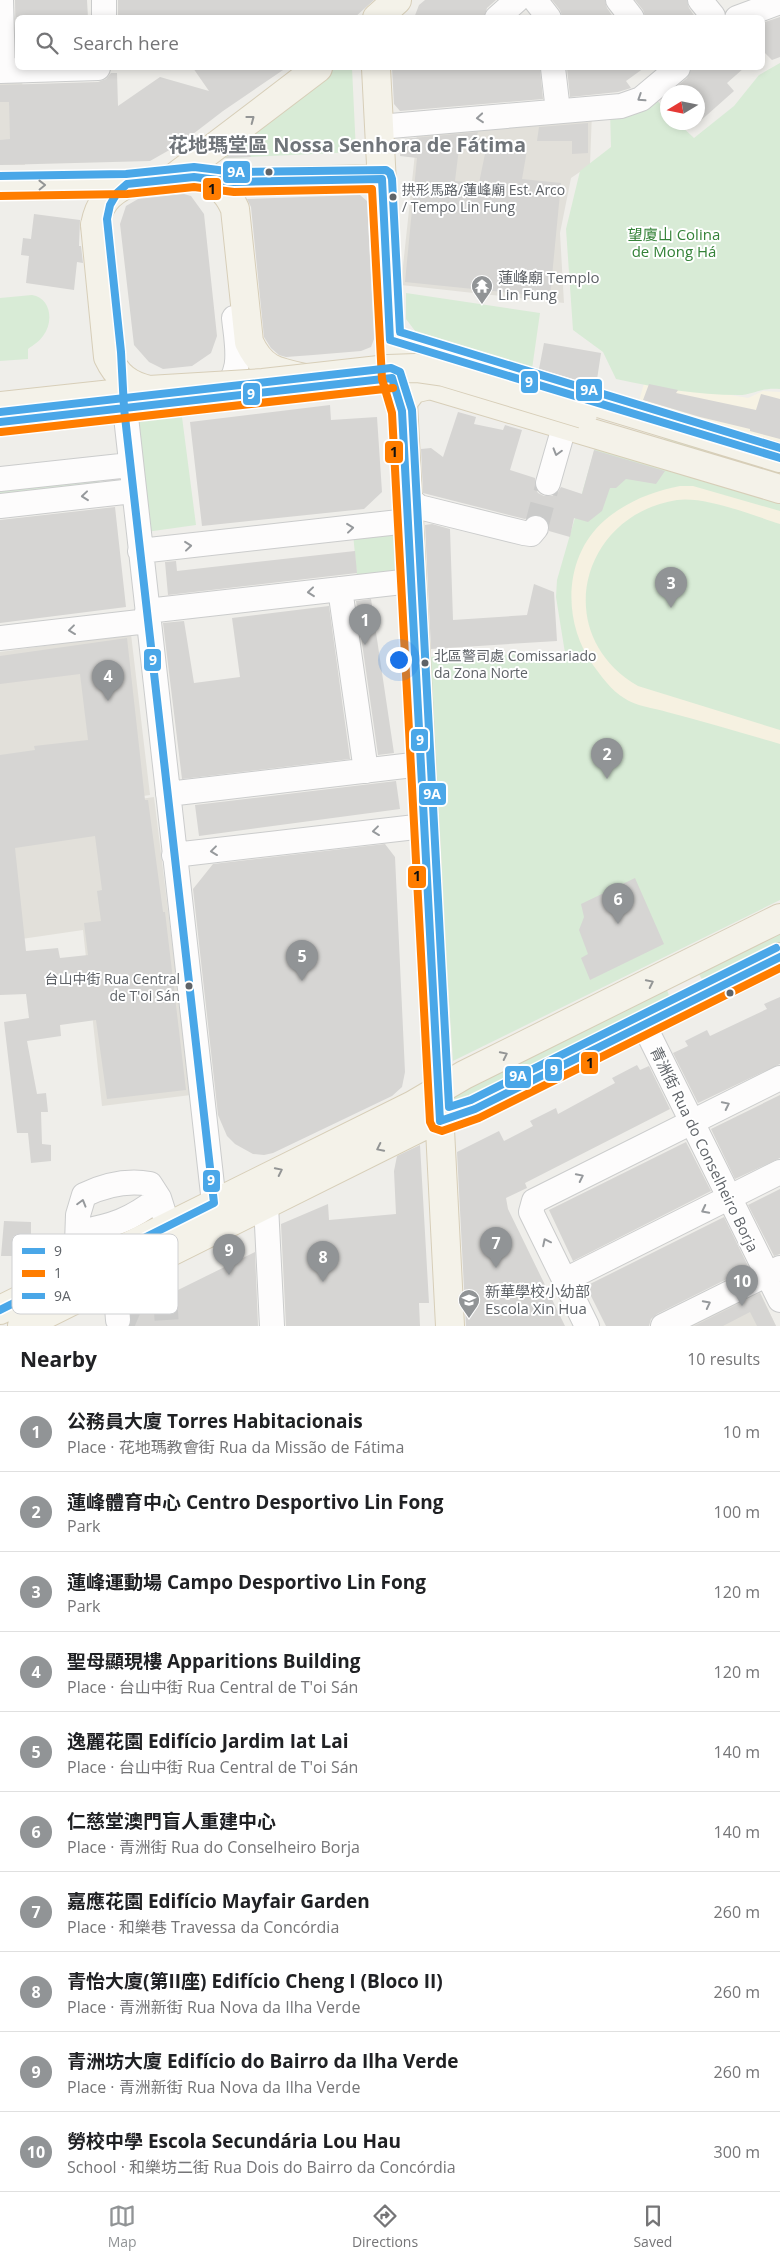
<!DOCTYPE html>
<html lang="en">
<head>
<meta charset="utf-8">
<style>
  :root { --surface:#fff; --page:#f2f2f2; --text:#202124; --muted:#757577; --line:#e0e0e0; --accent:#919496 }
  body { margin:0; font-family:"Open Sans","Noto Sans SC",sans-serif; background:var(--page); color:var(--text) }
  .compass { position:absolute; left:660px; top:85px; width:45px; height:45px; border-radius:50%; background:var(--surface); box-shadow:0 2px 8px #0003; rotate:260deg }
  .you { position:absolute; left:398px; top:659px; width:18px; height:18px; margin:-12px; border:4px solid #fff; border-radius:50%; background:#1a73e8; box-shadow:0 0 0 8px #1a73e833 }
  .badge { display:grid; place-items:center; width:32px; height:32px; border-radius:50%; background:var(--accent); color:#fff; font-size:16px; font-weight:700 }
  .pin { position:absolute; translate:-50% -41px; filter:drop-shadow(0 1px 2px #0008) }
  .pin::after { content:''; position:absolute; top:26px; width:18px; height:15px; background:inherit; clip-path:polygon(0 0,100% 0,50% 100%) }
  .list { margin:0; padding:0; list-style:none }
  h2 { display:flex; justify-content:space-between; align-items:center; height:65px; margin:0; padding:0 20px; font-size:21px }
  h2 small { font-size:16px; font-weight:400; color:var(--muted) }
  .list li { display:grid; grid-template-columns:32px 1fr auto; gap:15px; align-items:center; box-sizing:border-box; height:80px; padding:0 20px; border-top:1px solid var(--line) }
  .list b { display:block; font-size:19px; white-space:nowrap }
  .list p { margin:0; font-size:16px; white-space:nowrap; color:var(--muted) }
  .list em { font-size:16px; font-style:normal; color:var(--muted) }
  .icon { flex:none; width:28px; height:28px; fill:none; stroke:currentColor; stroke-width:2; stroke-linecap:round; stroke-linejoin:round }
  .map { position:relative; flex:none; width:780px; height:1326px; overflow:hidden }
  .search { position:absolute; background:var(--surface); box-shadow:0 2px 8px #0003; left:15px; right:15px; top:15px; height:55px; display:flex; align-items:center; gap:12px; box-sizing:border-box; padding:0 18px; border-radius:8px; color:var(--muted); font-size:19px }
  .sheet { height:865px; background:var(--surface) }
  nav { display:flex; justify-content:space-around; align-items:center; box-sizing:border-box; height:70px; border-top:1px solid var(--line); background:var(--surface); font-size:14px; color:var(--muted) }
  nav a { display:grid; justify-items:center; gap:2px }
  nav .on { color:var(--accent) }
  .map>svg:first-child { display:block }
</style>
</head>
<body>
<div class="map">
<svg width="780" height="1326" viewBox="0 0 780 1326">
  <rect width="100%" height="100%" fill="#efeeea"/>
  <path fill="#f7f3e4" d="M645,380l103,18 15,-7 17,1v58l-143,-42z"/>
  <path fill="#e2e0da" d="M22,75l3,90h-25v-89z
    M592,112l-2,53 -19,13 -11,55 4,70 -163,-18 17,-160z
    M131,634l19,161 -150,21v-164z
    M154,797l37,298 -89,11 -19,-176 -82,12 -1,-123z
    M757,1286l19,40h-99z"/>
  <path fill="#d8ebd6" d="M780,63v326c-19,-2 -27,6 -41,6 -43,0 -81,-7 -123,-16l-13,-27 -30,-22 -7,-101 14,-58 31,-24 -1,-37 43,-14 14,15 1,11 10,1 16,15 40,-32 25,-31z
    M332,68h20l4,84 -147,7z
    M406,293l134,20 -9,63 -109,-36 -16,-21z
    M32,295c19,3 22,27 11,41 -4,6 -10,9 -15,13v10l-28,2v-63z
    M182,417l14,108 -57,8 -12,-110z
    M662,436l70,19 -1,5 -62,-16z
    M597,441l183,55v404l-327,161 -27,-404 139,-4 -9,-56 1,-17z
    M99,476l1,10 -100,11v-10z
    M395,529l2,44 -40,4 -4,-44z
    M780,925v22l-77,34 -6,-10z
    M665,985l5,13 -218,109 -11,-11z"/>
  <path fill="#f6f1e1" d="M680,486h13l87,25v13c-28,-9 -75,-28 -103,-24 -97,15 -127,135 -39,186l142,44v14c-38,-11 -75,-22 -113,-32 -13,-4 -32,-6 -43,-14 -12,-7 -23,-22 -31,-33 -31,-43 -30,-109 12,-145 21,-18 48,-29 75,-34z"/>
  <path fill="#d6d5d3" fill-rule="evenodd" d="M15,0h72l1,18h-70l-2,39z
    M118,0h256l-20,18h-236z
    M425,0h71l-9,8 -3,10h-70l5,-13z
    M552,0h53l2,8 7,10h-51l-3,-8z
    M635,0h52l2,8 7,10h-50l-3,-8z
    M780,17v40l-8,3 -10,-10v-27z
    M193,68h93l-63,43 -43,33 -30,17 -150,4v-25l10,-1 -1,-37h-9v-17l98,-3 8,-3 5,-6h6l1,33 42,-29 49,14z
    M392,68h148l3,31 -143,12 -6,-7z
    M567,68h77l-18,13 5,7 -13,4 -48,5z
    M691,68h53l-17,15 7,8 -36,32v-31h-28l17,-14z
    M588,123v30l-16,1v-13h-35l2,-14z
    M478,132l-1,3 12,12 38,3 -5,29 39,4 -11,114 -145,-15 12,-124 -17,-2 2,-17zM459,148l27,1 -7,34 -24,-2z
    M245,144l6,13 -26,1z
    M184,194l7,2 13,18 13,122 -6,17 -19,13 -29,3 -14,-7 -15,-17 -14,-121 6,-18 12,-7z
    M360,195l7,6 7,138 -3,8 -10,4 -48,4 -27,2 -7,-2 -8,-7 -7,-11 -13,-130 -4,-8z
    M34,214l46,6 -1,26h2l2,17 -6,-1 -3,28 -48,-7 3,-27 -8,-1 2,-17 8,1z
    M544,343l57,10 -5,33 -57,-17z
    M649,384l29,6 -2,3 80,17 5,-16 19,5v40l-30,-8v-2l-50,-12 -57,-17z
    M330,405l1,15 46,-3 5,75 -18,17 -162,17 -12,-104z
    M458,412l18,5 -2,7 29,6 2,-5 17,5 -12,40 25,8v9l3,6 6,3h8l6,-4 3,-5 21,7 12,-44 71,21 -9,13 -30,-5 -10,9h-6l-8,23 -14,11 -14,-4 -4,19 -21,-6v-8l-4,-5 -6,-3h-7l-7,4 -102,-26 -2,-44 10,-1 12,9z
    M115,507l11,100 -126,16v-103z
    M432,524l18,5 3,91 74,-5 7,-31 20,8 3,49 -126,8 -6,-124z
    M355,551l2,22 -189,22 -3,-33 11,-1 1,10z
    M371,599l23,154 -16,2 -22,-154z
    M329,606l21,153 -168,20 -19,-156 21,-2 10,62 46,-6 -8,-59z
    M127,638l18,162h3l15,112h2l21,178 -79,9 -11,-79 -36,5 1,11 -34,5 10,53 9,-1 2,19h-7l1,32 9,1v16l-20,2 -3,-30h-11l-13,-111 25,-4 -3,-24 -26,1v-240l35,-5 -1,-4 54,-6 -8,-66 -80,10v-28zM95,836l7,54 -5,1 4,30 -17,2 4,32 -28,3 -2,-10 -32,3 -11,-103z
    M396,781l4,28 -201,27 -4,-31z
    M385,844l10,13 10,215 -3,15 -10,9 -119,57 -9,2 -11,-1 -18,-10 -8,-8 -9,-21 -25,-226 20,-25z
    M635,878l29,66 -74,36 -9,-22 7,-4 -9,-24 5,-13 -3,-13z
    M780,997v67l-82,39 -25,-50 15,-7 -3,-5 22,-11 3,6 57,-27 -3,-5z
    M637,1065l3,5 9,-4 21,43 -145,74 2,5 -21,10 2,11 57,117h-99l-9,-174 42,-21 5,10 29,-15 -3,-5 26,-13 2,6 57,-31 -3,-5z
    M780,1095v63l-45,21 -24,-50z
    M686,1142l25,49 -138,70 -24,-51z
    M420,1145l9,158h-10l1,23h-134l-5,-102 47,-20 1,16 67,-6 -2,-43 3,-15z
    M780,1189v65l-6,2 -26,-51z
    M724,1217l25,51 -92,46 -6,5 -2,7h-43l-20,-40z
    M4,1221l27,1v34h-30z
    M255,1252l3,74h-128l1,-13 22,-11 6,6 7,2 6,-2 5,-6 1,-12z
    M760,1293l16,33h-19l-7,-14 -27,14h-29z"/>
  <g fill="none" stroke-linecap="round" stroke-linejoin="round">
    <path stroke="#cbcbca" stroke-width="24" stroke-dasharray="24 12" stroke-linecap="butt" d="M536,528l12,-45
      M165,1296l2,30
      M117,1311l6,9 14,6"/>
    <g stroke="#cbcccc" stroke-width="26">
      <path id="minor" d="M1,0l2,71
        M104,0v18
        M535,0l14,18
        M618,0l14,18
        M700,0l13,16
        M497,18l20,-18
        M737,18l43,-16
        M553,68l5,43
        M0,71l98,-3
        M379,127l242,-21 20,-7 37,-31
        M123,390l91,813
        M218,395c27,-20 19,-48 16,-77
        M0,479l130,-14
        M548,483l14,-49 4,-4 7,-2
        M407,497l12,10 105,26 7,1 5,-6
        M0,506l133,-15
        M140,551l268,-30
        M340,589l26,182
        M147,611l264,-30
        M0,638l148,-17
        M168,794l253,-30
        M174,855l250,-29
        M644,1025l136,275
        M266,1205l6,121
        M78,1232c35,-6 52,-12 81,-34
        M163,1256l2,40
        M90,1265l-13,-21 1,-29 6,-20c21,-10 44,-15 66,-11l9,14 9,28
        M115,1280l3,40
        M565,1280l215,-108
        M587,1326l-56,-114 3,-11 246,-123
        M663,1326l117,-58"/>
    </g>
    <g stroke="#d7ceb8" stroke-width="30">
      <path id="major" d="M377,18l20,-18
        M376,68l15,290
        M171,180l147,-112
        M208,180c14,7 21,15 27,29l14,133c13,28 27,30 56,36
        M0,186l127,-2 67,-7 40,5 148,-3
        M95,225c4,-21 13,-32 32,-41
        M390,340l390,118
        M0,422l217,-24
        M0,1310l413,-205 51,-30 316,-157
        M22,1326l401,-200 52,-17 305,-152
        M450,1326l-47,-924 10,-13 17,-4 350,104"/>
    </g>
    <use href="#minor" stroke="#fdfcfc" stroke-width="24"/>
    <use href="#major" stroke="#f4f2e9" stroke-width="28"/>
    <g stroke="#d7ceb8" stroke-width="30" stroke-linecap="butt">
      <path id="major-bridge" d="M95,225l13,132c9,19 20,28 41,33
        M0,406l149,-16 114,-7 125,-14 28,-1 28,4 139,42"/>
    </g>
    <use href="#major-bridge" stroke="#f4f2e9" stroke-width="28"/>
    <g stroke="#fff" stroke-width="11">
      <path id="bus-1" d="M0,422l392,-44 10,33 38,710 35,-12 305,-152
        M0,1310l214,-107 -90,-795 -3,-56 -14,-133 3,-14 7,-12 10,-9 67,-7 40,5 148,-3 8,161 390,118"/>
    </g>
    <g stroke="#fff" stroke-width="11">
      <path id="bus-2" d="M0,196l127,-2 67,-7 40,5 138,-3 10,190 10,34 38,709 3,6 9,3 37,-13 301,-150
        M1,432l392,-44"/>
    </g>
    <g stroke="#fff" stroke-width="11">
      <path id="bus-3" d="M0,176l126,-2 68,-7 41,5 151,-2 4,3 2,6 8,153 380,116
        M0,412l391,-44 9,4 12,38 37,697 22,-7 305,-152"/>
    </g>
    <use href="#bus-1" stroke="#4aa7e8" stroke-width="8"/>
    <use href="#bus-2" stroke="#ff7d00" stroke-width="8"/>
    <use href="#bus-3" stroke="#4aa7e8" stroke-width="8"/>
  </g>
  <defs><path id="oneway-chevron" d="M-2-3.5L2.5 0L-2 3.5" fill="none" stroke-width="1.6" stroke-linecap="round" stroke-linejoin="round" transform="scale(1.25)"/></defs>
  <g stroke="#96999c">
    <use href="#oneway-chevron" transform="translate(641 98) rotate(147)"/>
    <use href="#oneway-chevron" transform="translate(480 118) rotate(175)"/>
    <use href="#oneway-chevron" transform="translate(557 452) rotate(106)"/>
    <use href="#oneway-chevron" transform="translate(85 496) rotate(174)"/>
    <use href="#oneway-chevron" transform="translate(350 528) rotate(-6)"/>
    <use href="#oneway-chevron" transform="translate(188 546) rotate(-6)"/>
    <use href="#oneway-chevron" transform="translate(311 592) rotate(174)"/>
    <use href="#oneway-chevron" transform="translate(72 630) rotate(173)"/>
    <use href="#oneway-chevron" transform="translate(376 831) rotate(173)"/>
    <use href="#oneway-chevron" transform="translate(214 851) rotate(173)"/>
    <use href="#oneway-chevron" transform="translate(726 1105) rotate(-26)"/>
    <use href="#oneway-chevron" transform="translate(580 1177) rotate(-26)"/>
    <use href="#oneway-chevron" transform="translate(82 1203) rotate(-74)"/>
    <use href="#oneway-chevron" transform="translate(705 1210) rotate(153)"/>
    <use href="#oneway-chevron" transform="translate(546 1242) rotate(-116)"/>
    <use href="#oneway-chevron" transform="translate(707 1304) rotate(-27)"/>
  </g>
  <g stroke="#939595">
    <use href="#oneway-chevron" transform="translate(251 119) rotate(-37)"/>
    <use href="#oneway-chevron" transform="translate(42 185) rotate(-1)"/>
    <use href="#oneway-chevron" transform="translate(650 983) rotate(-26)"/>
    <use href="#oneway-chevron" transform="translate(504 1055) rotate(-26)"/>
    <use href="#oneway-chevron" transform="translate(380 1148) rotate(154)"/>
    <use href="#oneway-chevron" transform="translate(279 1171) rotate(-26)"/>
  </g>
  <defs>
    <g id="temple-pin" transform="scale(1.125)"><path d="M0 17L-7.5 6A9.5 9.5 0 1 1 7.5 6Z" fill="#919496" stroke="#fff"/><path d="M0-6L5-2H3V0L6.5 2.5H4V6H1.5V3h-3V6H-4V2.5H-6.5L-3 0V-2H-5Z" fill="#fff"/></g>
    <g id="school-pin" transform="scale(1.125)"><path d="M0 17L-7.5 6A9.5 9.5 0 1 1 7.5 6Z" fill="#919496" stroke="#fff"/><path d="M0-5L7-2L0 1L-7-2ZM-4 1L0 2.5L4 1V4Q0 6-4 4Z" fill="#fff"/></g>
  </defs>
  <g fill-rule="evenodd">
    <use href="#temple-pin" x="482" y="286"/>
    <use href="#school-pin" x="469" y="1300"/>
  </g>
  <g fill="#5f6368" stroke="#fff" stroke-width="2">
    <circle cx="269" cy="172" r="4.5"/>
    <circle cx="393" cy="197" r="4.5"/>
    <circle cx="425" cy="663" r="4.5"/>
    <circle cx="189" cy="986" r="4.5"/>
    <circle cx="730" cy="993" r="4.5"/>
  </g>
  <g text-anchor="middle" dominant-baseline="central" stroke-width="4" stroke-linejoin="round" paint-order="stroke">
    <g font-size="14" fill="#5f6368" stroke="#fff" text-anchor="start">
      <text x="402" y="189">拱形馬路/蓮峰廟 Est. Arco<tspan x="402" dy="17">/ Tempo Lin Fung</tspan></text>
      <text x="434" y="655">北區警司處 Comissariado<tspan x="434" dy="17">da Zona Norte</tspan></text>
      <text x="180" y="978" text-anchor="end">台山中街 Rua Central<tspan x="180" dy="17">de T'oi Sán</tspan></text>
    </g>
    <g font-size="15" fill="#348238" stroke="#fff">
      <text x="674" y="234">望廈山 Colina<tspan x="674" dy="17">de Mong Há</tspan></text>
    </g>
    <g font-size="15" fill="#5f6368" stroke="#fff" text-anchor="start">
      <text x="498" y="277">蓮峰廟 Templo<tspan x="498" dy="17">Lin Fung</tspan></text>
      <text x="485" y="1291">新華學校小幼部<tspan x="485" dy="17">Escola Xin Hua</tspan></text>
    </g>
    <g font-size="15" fill="#5f6368" stroke="#fff">
      <text transform="translate(705 1149) rotate(64)">青洲街 Rua do Conselheiro Borja</text>
    </g>
    <g font-size="20" font-weight="bold" fill="#70757a" stroke="#fff">
      <text x="347" y="144">花地瑪堂區 Nossa Senhora de Fátima</text>
    </g>
  </g>
  <rect x="12" y="1234" width="166" height="80" rx="8" fill="#fff" stroke="#cfd0d2" stroke-width="1"/>
  <rect x="22" y="1248" width="23" height="6" fill="#4aa7e8"/>
  <rect x="22" y="1270" width="23" height="7" fill="#ff7d00"/>
  <rect x="22" y="1293" width="23" height="6" fill="#4aa7e8"/>
  <g font-size="14" fill="#5f6368">
    <text x="54" y="1256">9</text>
    <text x="54" y="1278">1</text>
    <text x="54" y="1301">9A</text>
  </g>
  <g stroke="#fff" stroke-width="2">
    <rect x="222" y="160" width="29" height="24" rx="5" fill="#4aa7e8"/>
    <rect x="202" y="177" width="20" height="24" rx="5" fill="#ff7d00"/>
    <rect x="520" y="370" width="19" height="24" rx="5" fill="#4aa7e8"/>
    <rect x="575" y="378" width="28" height="24" rx="5" fill="#4aa7e8"/>
    <rect x="242" y="382" width="19" height="24" rx="5" fill="#4aa7e8"/>
    <rect x="384" y="440" width="20" height="24" rx="5" fill="#ff7d00"/>
    <rect x="143" y="648" width="19" height="24" rx="5" fill="#4aa7e8"/>
    <rect x="410" y="728" width="19" height="24" rx="5" fill="#4aa7e8"/>
    <rect x="418" y="782" width="29" height="24" rx="5" fill="#4aa7e8"/>
    <rect x="407" y="865" width="20" height="24" rx="5" fill="#ff7d00"/>
    <rect x="580" y="1051" width="19" height="24" rx="5" fill="#ff7d00"/>
    <rect x="544" y="1058" width="19" height="24" rx="5" fill="#4aa7e8"/>
    <rect x="504" y="1065" width="28" height="24" rx="5" fill="#4aa7e8"/>
    <rect x="202" y="1169" width="19" height="24" rx="5" fill="#4aa7e8"/>
  </g>
  <g font-size="14" text-anchor="middle" font-weight="bold" fill="#fff">
    <text x="236" y="177">9A</text>
    <text x="529" y="387">9</text>
    <text x="589" y="395">9A</text>
    <text x="251" y="399">9</text>
    <text x="153" y="665">9</text>
    <text x="420" y="745">9</text>
    <text x="432" y="799">9A</text>
    <text x="554" y="1075">9</text>
    <text x="518" y="1081">9A</text>
    <text x="211" y="1185">9</text>
  </g>
  <g font-size="14" text-anchor="middle" font-weight="bold" fill="#111">
    <text x="212" y="194">1</text>
    <text x="394" y="457">1</text>
    <text x="417" y="881">1</text>
    <text x="590" y="1068">1</text>
  </g>
</svg>
<svg class="compass" viewBox="-18 -18 36 36"><path d="M0-13l5 13h-10z" fill="#e53935"/><path d="M0 13l5-13h-10z" fill="#757577"/></svg>
<div class="you"></div>
<div class="pin badge" style="left:365px;top:645px">1</div>
<div class="pin badge" style="left:607px;top:779px">2</div>
<div class="pin badge" style="left:671px;top:608px">3</div>
<div class="pin badge" style="left:108px;top:701px">4</div>
<div class="pin badge" style="left:302px;top:981px">5</div>
<div class="pin badge" style="left:618px;top:924px">6</div>
<div class="pin badge" style="left:496px;top:1268px">7</div>
<div class="pin badge" style="left:323px;top:1282px">8</div>
<div class="pin badge" style="left:229px;top:1275px">9</div>
<div class="pin badge" style="left:742px;top:1306px">10</div>
<div class="search"><svg class="icon" aria-label="search" viewBox="0 0 24 24"><circle cx="10" cy="10" r="6"/><path d="M15 15l6 6"/></svg>Search here</div>
</div>
<section class="sheet">
<h2>Nearby<small>10 results</small></h2>
<ul class="list">
<li><span class="badge">1</span><div><b>公務員大廈 Torres Habitacionais</b><p>Place · 花地瑪教會街 Rua da Missão de Fátima</p></div><em>10 m</em></li>
<li><span class="badge">2</span><div><b>蓮峰體育中心 Centro Desportivo Lin Fong</b><p>Park</p></div><em>100 m</em></li>
<li><span class="badge">3</span><div><b>蓮峰運動場 Campo Desportivo Lin Fong</b><p>Park</p></div><em>120 m</em></li>
<li><span class="badge">4</span><div><b>聖母顯現樓 Apparitions Building</b><p>Place · 台山中街 Rua Central de T'oi Sán</p></div><em>120 m</em></li>
<li><span class="badge">5</span><div><b>逸麗花園 Edifício Jardim Iat Lai</b><p>Place · 台山中街 Rua Central de T'oi Sán</p></div><em>140 m</em></li>
<li><span class="badge">6</span><div><b>仁慈堂澳門盲人重建中心</b><p>Place · 青洲街 Rua do Conselheiro Borja</p></div><em>140 m</em></li>
<li><span class="badge">7</span><div><b>嘉應花園 Edifício Mayfair Garden</b><p>Place · 和樂巷 Travessa da Concórdia</p></div><em>260 m</em></li>
<li><span class="badge">8</span><div><b>青怡大廈(第II座) Edifício Cheng I (Bloco II)</b><p>Place · 青洲新街 Rua Nova da Ilha Verde</p></div><em>260 m</em></li>
<li><span class="badge">9</span><div><b>青洲坊大廈 Edifício do Bairro da Ilha Verde</b><p>Place · 青洲新街 Rua Nova da Ilha Verde</p></div><em>260 m</em></li>
<li><span class="badge">10</span><div><b>勞校中學 Escola Secundária Lou Hau</b><p>School · 和樂坊二街 Rua Dois do Bairro da Concórdia</p></div><em>300 m</em></li>
</ul>
</section>
<nav>
<a class="on"><svg class="icon" aria-label="map" viewBox="0 0 24 24"><path d="M3 6l6-2 6 2 6-2v14l-6 2-6-2-6 2zM9 4v14M15 6v14"/></svg>Map</a>
<a><svg class="icon" aria-label="directions" viewBox="0 0 24 24"><path d="M12 3l9 9-9 9-9-9zM9 14v-3h6M13 9l2 2-2 2"/></svg>Directions</a>
<a><svg class="icon" aria-label="saved" viewBox="0 0 24 24"><path d="M7 4h10v16l-5-4-5 4z"/></svg>Saved</a>
</nav>
</body>
</html>
